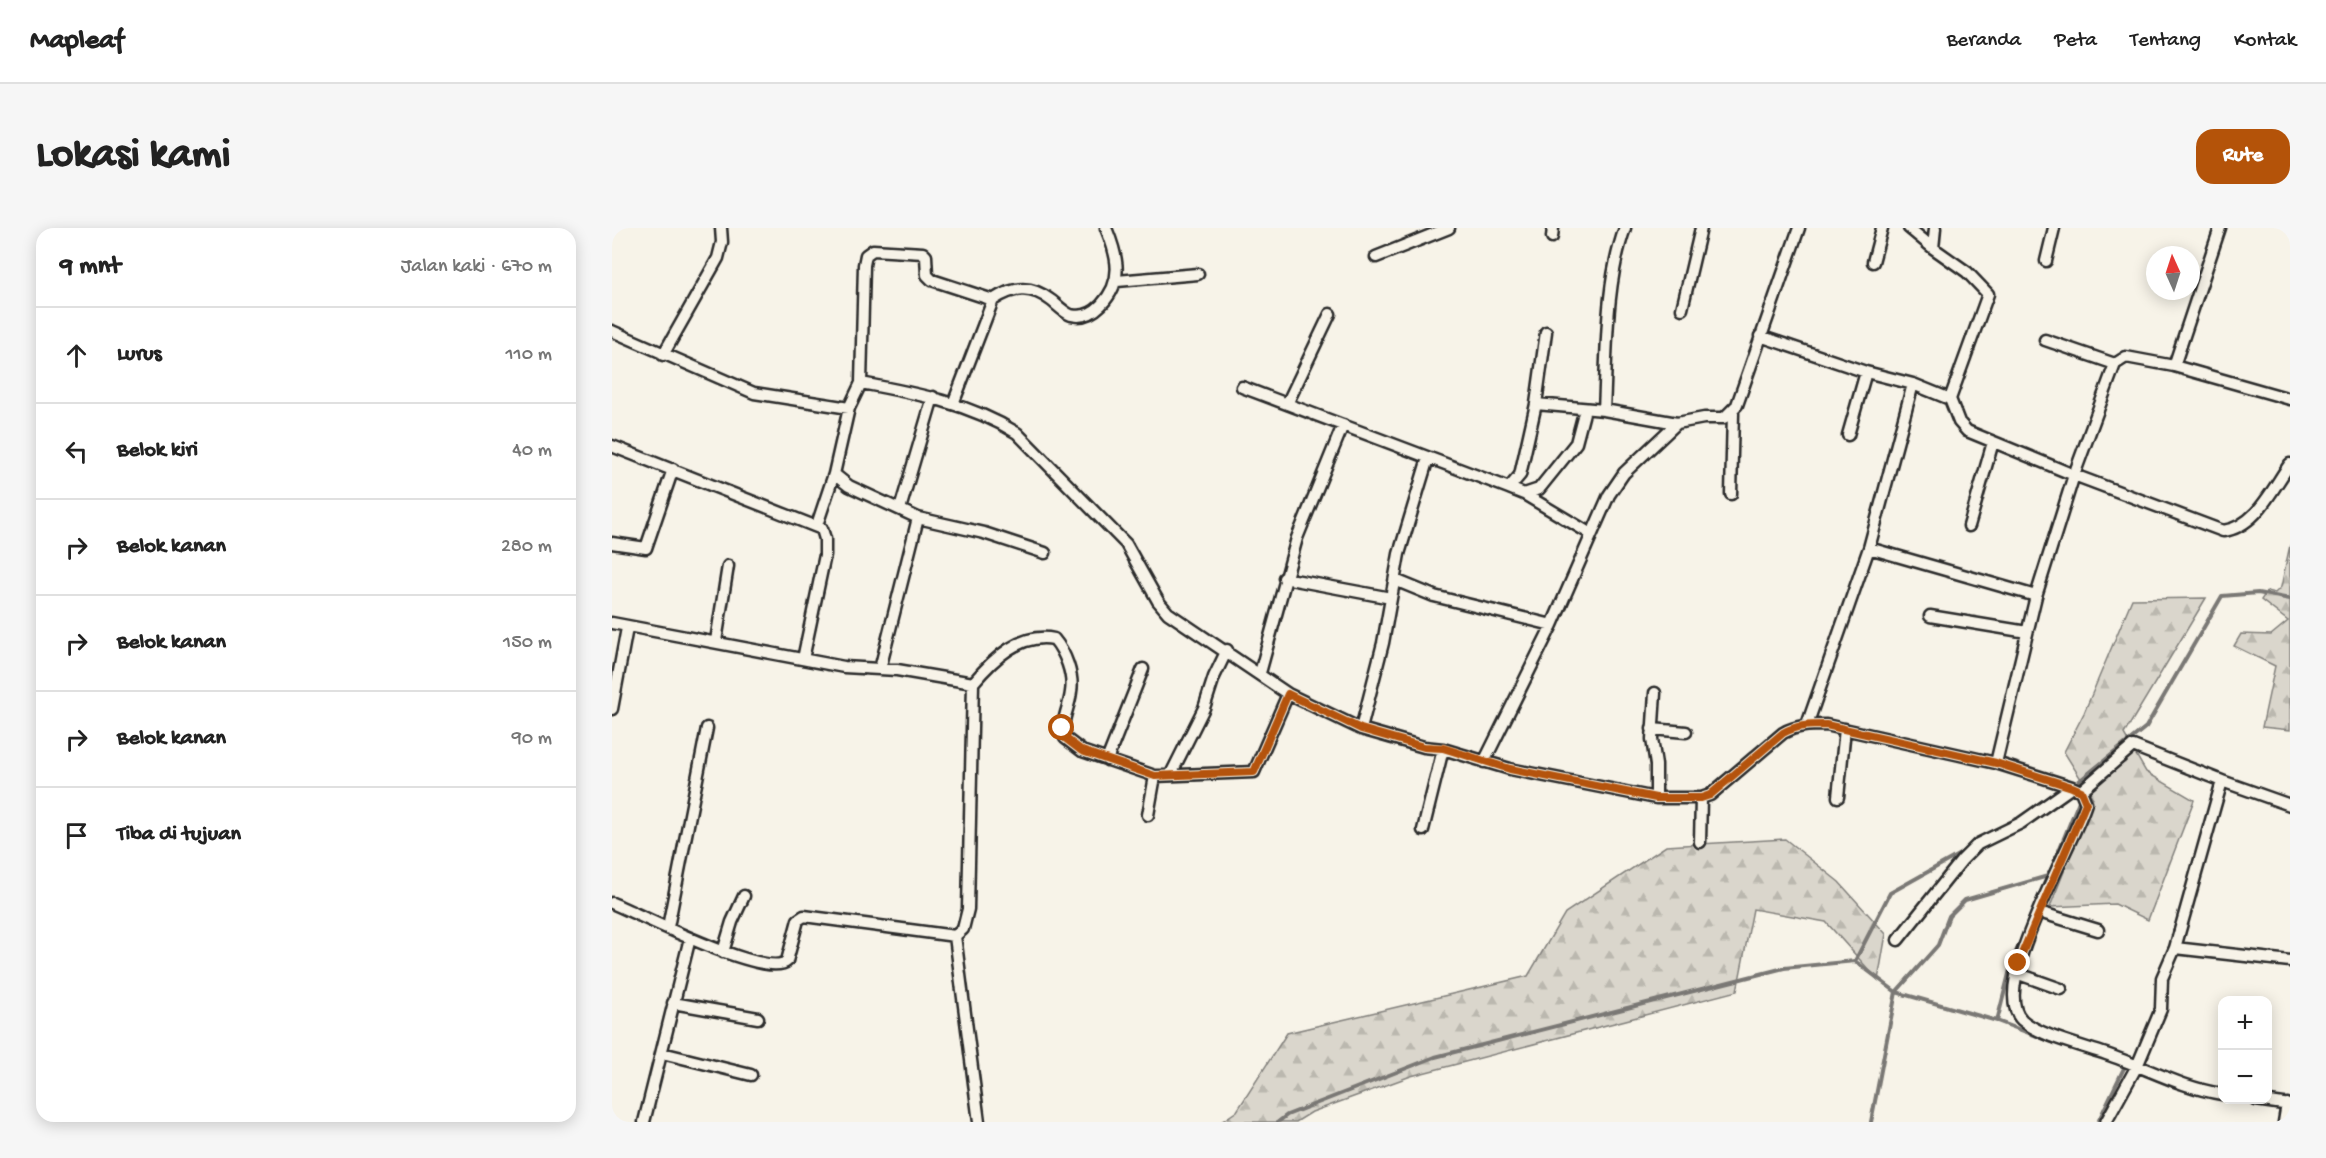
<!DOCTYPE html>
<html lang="id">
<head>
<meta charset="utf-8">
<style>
  :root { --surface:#fff; --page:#f6f6f6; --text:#222; --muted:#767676; --line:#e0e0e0; --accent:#b45309 }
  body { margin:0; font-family:"Gochi Hand",sans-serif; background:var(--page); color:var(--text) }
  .controls { position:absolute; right:18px; bottom:18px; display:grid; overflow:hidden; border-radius:12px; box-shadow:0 3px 15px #0003 }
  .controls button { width:54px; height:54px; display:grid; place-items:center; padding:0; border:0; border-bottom:2px solid var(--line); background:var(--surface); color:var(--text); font:30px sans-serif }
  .compass { position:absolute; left:1534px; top:18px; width:54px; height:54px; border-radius:50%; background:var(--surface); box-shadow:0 3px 15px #0003; rotate:357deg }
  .stop { position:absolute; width:18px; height:18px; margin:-14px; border:4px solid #b45309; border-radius:50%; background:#fff }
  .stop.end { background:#b45309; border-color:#fff; box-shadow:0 2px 6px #0008 }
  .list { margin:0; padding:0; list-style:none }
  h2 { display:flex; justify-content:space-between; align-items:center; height:78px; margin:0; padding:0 24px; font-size:26px }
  h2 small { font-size:20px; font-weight:400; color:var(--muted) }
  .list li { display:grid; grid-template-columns:39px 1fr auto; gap:18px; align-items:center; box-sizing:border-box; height:96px; padding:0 24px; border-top:2px solid var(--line) }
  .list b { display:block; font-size:22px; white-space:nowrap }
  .list em { font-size:20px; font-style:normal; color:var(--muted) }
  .icon { flex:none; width:33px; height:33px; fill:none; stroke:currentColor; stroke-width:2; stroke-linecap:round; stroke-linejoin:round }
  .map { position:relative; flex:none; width:1678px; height:894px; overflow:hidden; border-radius:18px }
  header { display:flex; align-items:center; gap:36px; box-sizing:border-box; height:84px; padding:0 30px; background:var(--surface); border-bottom:2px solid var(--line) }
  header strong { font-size:28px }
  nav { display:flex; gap:33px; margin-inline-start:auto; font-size:21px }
  .intro { display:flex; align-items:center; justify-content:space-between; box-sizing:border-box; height:144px; padding:0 36px }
  h1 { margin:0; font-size:42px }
  .button { padding:15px 27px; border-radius:18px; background:var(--accent); color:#fff; font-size:21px; font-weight:700 }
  main { display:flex; gap:36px; padding:0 36px }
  aside { flex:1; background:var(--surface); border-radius:18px; box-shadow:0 3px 15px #0003 }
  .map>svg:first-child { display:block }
</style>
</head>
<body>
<header>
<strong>Mapleaf</strong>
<nav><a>Beranda</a><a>Peta</a><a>Tentang</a><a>Kontak</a></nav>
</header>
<div class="intro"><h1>Lokasi kami</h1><a class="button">Rute</a></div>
<main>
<aside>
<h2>9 mnt<small>Jalan kaki · 670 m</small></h2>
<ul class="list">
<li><svg class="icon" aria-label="ahead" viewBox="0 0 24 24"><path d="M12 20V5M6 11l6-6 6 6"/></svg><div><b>Lurus</b></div><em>110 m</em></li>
<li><svg class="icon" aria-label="left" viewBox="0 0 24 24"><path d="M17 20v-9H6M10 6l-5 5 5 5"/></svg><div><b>Belok kiri</b></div><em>40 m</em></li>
<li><svg class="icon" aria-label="right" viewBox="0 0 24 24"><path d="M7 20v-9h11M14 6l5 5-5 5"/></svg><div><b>Belok kanan</b></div><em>280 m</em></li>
<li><svg class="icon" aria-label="right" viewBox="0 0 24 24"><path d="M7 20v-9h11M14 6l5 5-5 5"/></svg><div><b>Belok kanan</b></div><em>150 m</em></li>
<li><svg class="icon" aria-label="right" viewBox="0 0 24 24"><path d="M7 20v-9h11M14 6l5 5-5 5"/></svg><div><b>Belok kanan</b></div><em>90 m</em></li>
<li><svg class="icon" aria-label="arrive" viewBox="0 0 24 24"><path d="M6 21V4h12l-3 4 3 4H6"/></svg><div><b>Tiba di tujuan</b></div></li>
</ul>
</aside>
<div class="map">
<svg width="1678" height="894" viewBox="0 0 1678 894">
  <defs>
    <pattern id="forest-firs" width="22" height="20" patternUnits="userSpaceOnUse" patternTransform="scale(1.5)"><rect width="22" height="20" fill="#dad6cc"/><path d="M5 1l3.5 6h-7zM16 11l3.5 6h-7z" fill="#bbb8af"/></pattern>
  </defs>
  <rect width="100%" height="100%" fill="#f7f3e8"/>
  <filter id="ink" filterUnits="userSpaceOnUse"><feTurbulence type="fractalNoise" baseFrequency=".0167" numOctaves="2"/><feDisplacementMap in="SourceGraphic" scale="12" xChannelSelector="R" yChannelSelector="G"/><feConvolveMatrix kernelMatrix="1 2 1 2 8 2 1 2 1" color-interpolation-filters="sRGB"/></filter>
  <g filter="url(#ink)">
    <path fill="url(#forest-firs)" stroke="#82807c" stroke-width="1.5" d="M1678,317v185l-28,-3 13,-61 -41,-20 7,-12 30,1 17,-14 -27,-21 6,-9 8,2 6,-6z
      M1594,370l-82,136 22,38 48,28 -46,120 -33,-16 -65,3 43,-109 -29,-46 20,-39 48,-114z
      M1173,611l54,43 47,52 -8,46 -52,-58 -73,-13 -16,82 -326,85 -99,36 -16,10h-75l16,-11 50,-78 241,-57 37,-63 101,-67z"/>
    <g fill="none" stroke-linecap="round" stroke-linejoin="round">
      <path stroke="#7a7874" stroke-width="4" d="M1461,558l73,-59 76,-131 36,-3 32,6
        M1437,647l32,-79
        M1243,733l35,-68 77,-43
        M1385,793l16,-63 7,-15
        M666,894l9,-7 148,-58 349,-89 71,-7 41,31 101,29 53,20
        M1259,894l25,-130 42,-47 11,-29 16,-16 83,-24v2
        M1486,894l26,-54 -4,-6"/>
      <g stroke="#2b2b2b" stroke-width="15">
        <path id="minor" d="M1297,0l24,20
          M1323,0l-2,20 34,24 21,22 -38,105
          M940,9l1,-9
          M764,29l73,-29
          M1434,33l8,-33
          M1261,34l9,-34
          M505,53l81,-7
          M1070,81l19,-81
          M0,103l142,62 95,15 12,-25c54,10 108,20 156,50l109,111 32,57 10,12 120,81 73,35 63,18 19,2 67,20 146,29h45l9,-3 73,-62c14,-8 27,-8 43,-8l170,38 76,24 9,4 5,12c-11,40 -99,184 -64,217 18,16 61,26 84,34 39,13 76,34 116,40
          M1148,108l106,36 47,12 -44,164 -62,177
          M1433,112l70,24
          M51,127l55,-97 4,-16 -1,-14
          M1562,138l116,33
          M249,155l3,-118 2,-10 7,-5 50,3 3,3 1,19 5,5 61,20
          M1301,156l37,15 9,23 8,9 107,44 149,56c33,-4 49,-42 67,-67
          M630,159l267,101 11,-13 16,-71 68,6 73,13
          M341,176l40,-104c21,-14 39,-15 59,1 6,5 13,12 19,14 12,3 22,-2 30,-10 23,-24 17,-48 5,-77
          M675,176l43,-90
          M924,176l10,-72
          M237,180l-15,66 15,12 69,32 66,15 61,20
          M992,182c3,-57 1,-127 21,-182
          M1236,207l18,-63
          M0,218l210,83 3,10v16l-22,104
          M897,260l15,6 15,-5 37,-46 9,-34
          M912,266l67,40
          M1119,266l2,-81
          M288,281l33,-112
          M205,297l17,-51
          M1357,298l24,-84
          M0,315l34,5 27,-79
          M1257,320l167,48
          M672,350l107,20
          M783,352l39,16 118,29
          M1318,388l97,16
          M0,395l232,44 53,3 76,13
          M104,413l12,-75
          M268,441l38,-151
          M648,445l37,-135 46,-113
          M1043,465l-3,46 4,26v33
          M0,481l15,-81
          M749,501l22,-86 16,-89 29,-96
          M1040,501l34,3
          M495,532l36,-91
          M872,534l68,-137 57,-130 15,-22 53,-50 27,-5h20l13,-13 62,-177
          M1384,535l40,-167 38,-121 41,-111 11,-7 48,9 46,-138
          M559,546l33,-66 10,-31 13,-27
          M1469,563l52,-45 89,35
          M1226,569l7,-68
          M536,587l7,-39
          M811,602l20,-81
          M1088,614l1,-44
          M0,675c27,11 155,77 175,58l11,-41 6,-4 151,20 8,-7 5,-20 5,-226c20,-24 48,-51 81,-44 11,13 20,36 17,53 -2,18 -11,28 -6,46l17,13 73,25 99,-4 34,-78
          M1427,684l59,18
          M56,699l39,-199
          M343,708l24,186
          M1286,712l64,-80 16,-16 43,-21 51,-36
          M1563,720l47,-167 68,24
          M111,724l9,-30 12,-26
          M1404,745l45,16
          M61,775l85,15
          M50,825l89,22
          M1644,872l34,5
          M32,894l46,-184
          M1494,894l32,-58 23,-55 1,-31 13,-30 115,13
          M1672,894l3,-18"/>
      </g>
      <use href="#minor" stroke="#f7f3e8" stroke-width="10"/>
    </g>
  </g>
  <g fill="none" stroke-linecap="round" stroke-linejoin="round" filter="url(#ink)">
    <path stroke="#b45309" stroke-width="8" d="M450,500l3,10 17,13 73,25 99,-4 34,-78 73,35 63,18 19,1 67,21 146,29h45l9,-3 73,-62c14,-8 27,-8 43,-8l170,38 76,24 9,4 5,12 -68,160"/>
  </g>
</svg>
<div class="controls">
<button>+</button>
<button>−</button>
</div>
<svg class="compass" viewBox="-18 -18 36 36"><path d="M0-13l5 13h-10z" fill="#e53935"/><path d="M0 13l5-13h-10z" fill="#767676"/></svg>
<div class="stop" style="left:450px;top:500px"></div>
<div class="stop end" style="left:1406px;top:735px"></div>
</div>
</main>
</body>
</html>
